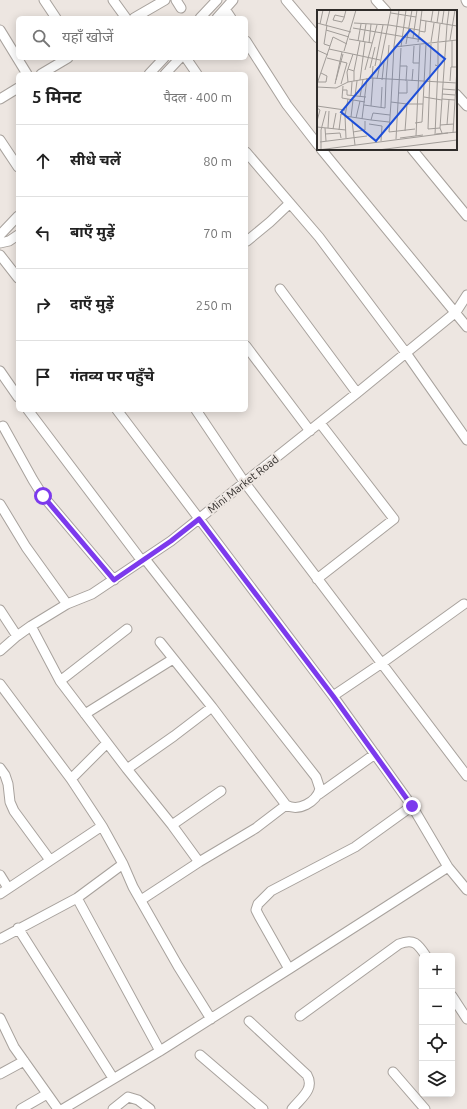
<!DOCTYPE html>
<html lang="hi">
<head>
<meta charset="utf-8">
<style>
  :root { --surface:#fff; --page:#f6f6f6; --text:#222; --muted:#767676; --line:#e0e0e0 }
  body { margin:0; font-family:Ubuntu,"Noto Sans Devanagari",sans-serif; background:var(--page); color:var(--text) }
  .controls { position:absolute; right:12px; bottom:12px; display:grid; overflow:hidden; border-radius:6px; box-shadow:0 2px 10px #0003 }
  .controls button { width:36px; height:36px; display:grid; place-items:center; padding:0; border:0; border-bottom:1px solid var(--line); background:var(--surface); color:var(--text); font:20px sans-serif }
  .stop { position:absolute; width:12px; height:12px; margin:-9px; border:3px solid #7c3aed; border-radius:50%; background:#fff }
  .stop.end { background:#7c3aed; border-color:#fff; box-shadow:0 1px 4px #0008 }
  .list { margin:0; padding:0; list-style:none }
  h2 { display:flex; justify-content:space-between; align-items:center; height:52px; margin:0; padding:0 16px; font-size:17px }
  h2 small { font-size:13px; font-weight:400; color:var(--muted) }
  .list li { display:grid; grid-template-columns:26px 1fr auto; gap:12px; align-items:center; box-sizing:border-box; height:72px; padding:0 16px; border-top:1px solid var(--line) }
  .list b { display:block; font-size:15px; white-space:nowrap }
  .list em { font-size:13px; font-style:normal; color:var(--muted) }
  .icon { flex:none; width:22px; height:22px; fill:none; stroke:currentColor; stroke-width:2; stroke-linecap:round; stroke-linejoin:round }
  .map { position:relative; flex:none; width:467px; height:1109px; overflow:hidden }
  .search { position:absolute; background:var(--surface); box-shadow:0 2px 10px #0003; left:16px; top:16px; width:232px; height:44px; display:flex; align-items:center; gap:10px; box-sizing:border-box; padding:0 14px; border-radius:6px; color:var(--muted); font-size:15px }
  .panel { position:absolute; background:var(--surface); box-shadow:0 2px 10px #0003; left:16px; top:72px; width:232px; height:340px; border-radius:6px }
  .map>svg:first-child { display:block }
</style>
</head>
<body>
<div class="map">
<svg width="467" height="1109" viewBox="0 0 467 1109">
  <rect width="100%" height="100%" fill="#ede6e1"/>
  <g fill="none" stroke-linecap="round" stroke-linejoin="round">
    <g stroke="#a8a29d" stroke-width="11">
      <path id="minor" d="M44,0l12,18
        M113,0l13,18
        M176,0l5,8
        M286,0l32,38
        M376,0l10,11
        M466,0l1,2
        M225,9l6,9
        M134,18l31,-18
        M200,18l17,-18
        M217,18l16,-18
        M0,30l27,44
        M246,41l41,64 31,40
        M186,58l11,16
        M41,74l27,-16
        M149,74l15,-16
        M165,74l15,-16
        M456,94l11,12
        M0,99l18,-11
        M0,140l18,27
        M321,149l146,178
        M412,149l55,67
        M246,152l73,85 87,116 61,87
        M0,235l18,-19
        M246,240l1,1 23,-19 20,-19
        M0,243l9,-2 9,-6
        M0,255l18,23
        M280,289l77,104
        M246,346l64,85
        M0,371l18,26
        M28,410l114,151
        M117,410l216,286
        M196,410l49,73 222,293
        M3,426l30,54 10,16 71,84
        M0,504l26,43 41,57
        M317,579l77,-60 -74,-96
        M464,604l-82,59 -49,33 79,110 36,61 19,23
        M0,610l17,26
        M31,626l29,55 67,88 45,56 27,37
        M160,642l52,65 74,98
        M0,651l17,-15 14,-10 36,-22 25,-10 79,-53 186,-148 99,-81 11,-17
        M60,681l67,-52
        M0,684l71,95 31,47 21,38 10,23 45,79 33,53
        M85,714l88,-55
        M0,768l5,7 3,9 2,18 4,9 36,49
        M127,769l47,-33 38,-29
        M71,779l36,-36
        M319,794l56,-40
        M412,806l-57,41 -84,44 -13,13 -2,6 3,6 30,53 159,-102
        M172,825l49,-34
        M0,875l8,13
        M0,894l102,-68
        M77,898l83,153
        M141,900l58,-38 57,-34 30,-23c13,7 30,-3 34,-16l-4,-12 -171,-218
        M18,928l95,150
        M0,939l77,-41 46,-34
        M452,996l15,23
        M300,1016l99,-72c15,-6 19,0 27,12
        M0,1018l14,29 44,62
        M249,1021l58,54c8,14 -6,23 -15,34
        M200,1055l63,54
        M393,1072l32,37
        M0,1074l24,-13
        M21,1109l26,-15
        M63,1109l97,-58 129,-82
        M113,1109l15,-12 10,3 12,9"/>
    </g>
    <use href="#minor" stroke="#fff" stroke-width="9"/>
  </g>
  <g fill="none" stroke-linecap="round" stroke-linejoin="round">
    <path stroke="#7c3aed" stroke-width="5" d="M43,496l71,84 57,-39 28,-22 134,177 79,110"/>
  </g>
  <g text-anchor="middle" dominant-baseline="central" stroke-width="4" stroke-linejoin="round" paint-order="stroke">
    <g font-size="11" fill="#2f2c2a" stroke="#ede6e1">
      <text transform="translate(243 484) rotate(-38)">Mini Market Road</text>
    </g>
  </g>
  <g transform="translate(317 10)">
    <rect width="140" height="140" fill="#ede6e1"/>
    <path fill="none" stroke="#a19c98" stroke-width="1" d="M74,3l25,4M27,7l-9,-2 -2,5 9,2 2,-4 2,-8M103,10l37,6M114,12l2,-12M0,13l34,9M37,13l35,2 30,5M120,13l2,-13M3,14l3,-14M125,14l2,-14M9,15l4,-15M10,15l-3,19 6,2M130,15l2,-15M36,18l70,12M9,20l23,7M102,21l6,1 1,-11M96,28l4,-28M32,29l23,4M133,30l5,-30M41,31l3,-17M135,31v26M46,32l3,-18M101,32l4,-32M114,32l3,-19M121,32l2,-18M52,33l2,-19M89,34l6,-34M114,34l-3,85 12,-1M97,36l-1,17h6M77,37l63,-7M84,37l5,-37M12,39l4,-12 14,7M0,40l11,5M27,41l12,-41M10,48l20,5 -6,21M121,55v-22M58,56l8,-41M83,56h7l-1,15M53,58l5,-21M31,59l6,2v10M48,60l12,-45M37,61l6,-30M55,68l1,-12M60,69l14,-69M19,70l7,-26M43,70l5,-38M65,70l2,-18M69,70l3,-35M95,71l1,-12M133,71l1,-14h6M0,72h9l1,-6 -6,-3M31,72l-1,-10 6,-18M0,74l12,-35 51,11M18,74l7,-32M26,76l-1,12 23,4M0,77l19,1 12,-6 24,-4 85,5M126,79l13,1M26,80h4v5l19,2M81,83h9v-12M125,84l13,1M34,86l1,-14M38,86l2,-15M43,87l3,-18M107,87l18,3M125,89l13,1M74,92l3,-56 5,-36M90,94l-16,-2 -2,30 26,-3M106,94l3,-60M47,95l21,3 1,-28M0,96l28,4M54,96l2,-28M64,97l1,-20M0,98l3,2 -3,11M28,106l26,4M34,107l2,-17M39,108l4,-17M32,109l3,2 3,24M45,109l5,-41M72,112l-18,-2 2,-7 17,2M52,114l13,2 -1,15M123,115l14,-1M130,115l2,-25M0,117l29,3M8,118l1,13M11,118l1,-17M16,119l3,-16M22,120l2,-16h4M88,121l2,-27h16l-1,18 -7,1M36,122l12,-2v-9M125,123l-2,-5 7,-103M136,123l4,-65M8,124l15,-1 1,5M119,124l21,-2M118,125l3,-69 -3,-1M99,126l4,-91M29,128l-1,-22 3,-17M83,128l23,-3M79,129l5,-91M3,132l47,-6M4,139v-19l5,-19M1,140l130,-17M61,140l79,-10"/>
    <path fill="#1d4ed8" fill-opacity="0.15" stroke="#1d4ed8" stroke-width="2" d="M93,20l35,29 -69,82 -35,-29z"/>
    <rect width="140" height="140" fill="none" stroke="#2f2c2a" stroke-width="2"/>
  </g>
</svg>
<div class="controls">
<button>+</button>
<button>−</button>
<button><svg class="icon" aria-label="locate" viewBox="0 0 24 24"><circle cx="12" cy="12" r="6"/><path d="M12 2v4M12 18v4M2 12h4M18 12h4"/></svg></button>
<button><svg class="icon" aria-label="layers" viewBox="0 0 24 24"><path d="M12 4l9 5-9 5-9-5zM3 14l9 5 9-5"/></svg></button>
</div>
<div class="stop" style="left:43px;top:496px"></div>
<div class="stop end" style="left:412px;top:806px"></div>
<div class="search"><svg class="icon" aria-label="search" viewBox="0 0 24 24"><circle cx="10" cy="10" r="6"/><path d="M15 15l6 6"/></svg>यहाँ खोजें</div>
<section class="panel">
<h2>5 मिनट<small>पैदल · 400 m</small></h2>
<ul class="list">
<li><svg class="icon" aria-label="ahead" viewBox="0 0 24 24"><path d="M12 20V5M6 11l6-6 6 6"/></svg><div><b>सीधे चलें</b></div><em>80 m</em></li>
<li><svg class="icon" aria-label="left" viewBox="0 0 24 24"><path d="M17 20v-9H6M10 6l-5 5 5 5"/></svg><div><b>बाएँ मुड़ें</b></div><em>70 m</em></li>
<li><svg class="icon" aria-label="right" viewBox="0 0 24 24"><path d="M7 20v-9h11M14 6l5 5-5 5"/></svg><div><b>दाएँ मुड़ें</b></div><em>250 m</em></li>
<li><svg class="icon" aria-label="arrive" viewBox="0 0 24 24"><path d="M6 21V4h12l-3 4 3 4H6"/></svg><div><b>गंतव्य पर पहुँचे</b></div></li>
</ul>
</section>
</div>
</body>
</html>
